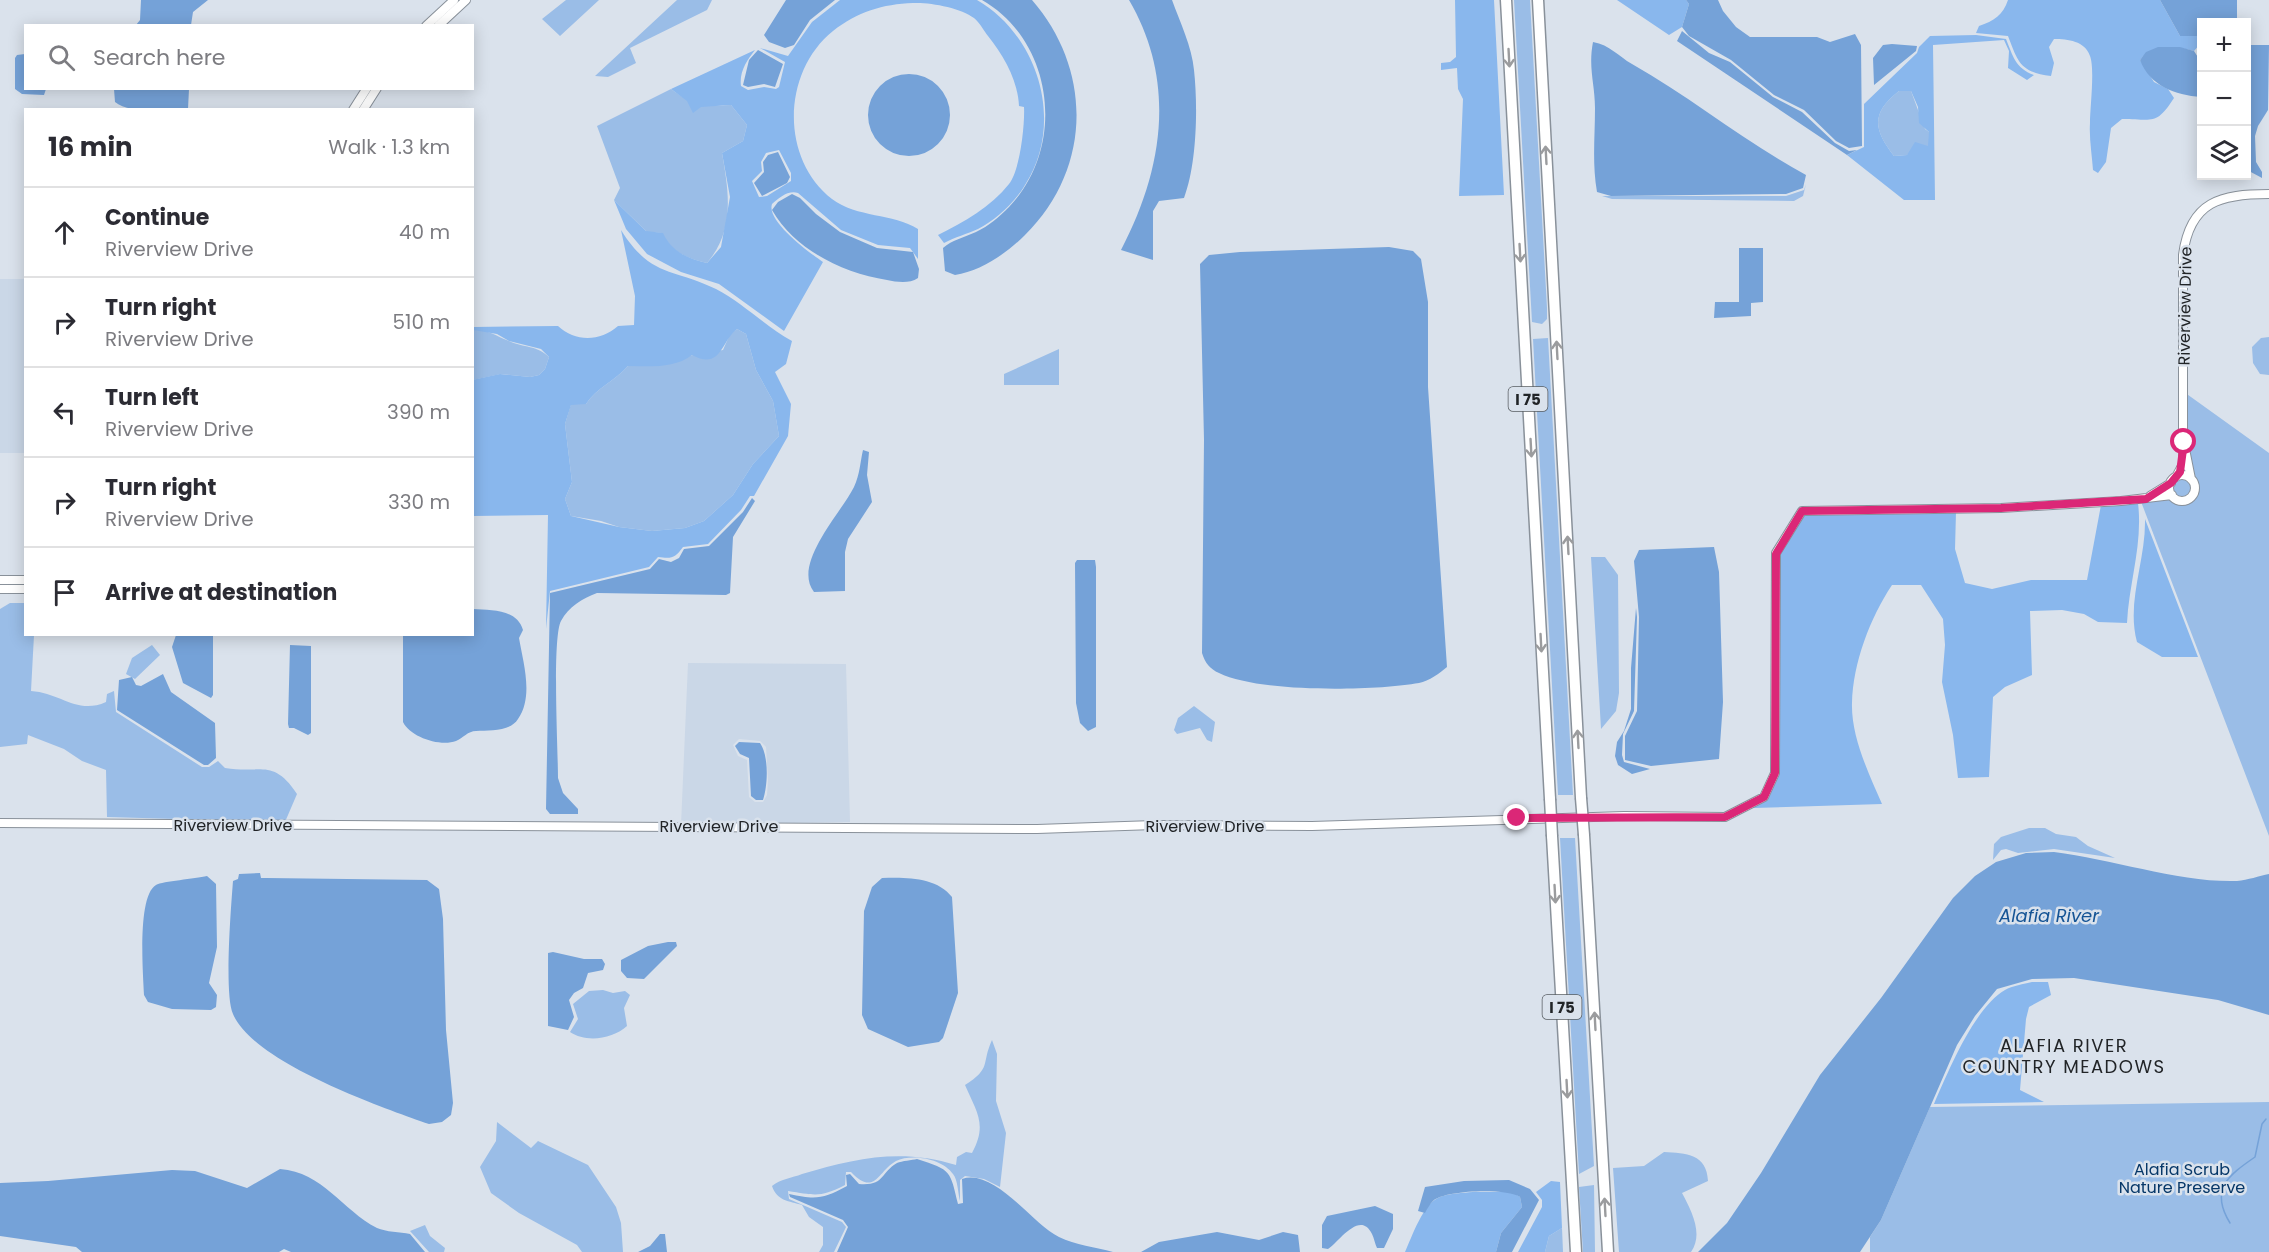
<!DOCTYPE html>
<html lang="en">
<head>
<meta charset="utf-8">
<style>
  :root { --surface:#fff; --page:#f7f7f7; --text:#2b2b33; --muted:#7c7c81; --line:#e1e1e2 }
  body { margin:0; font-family:Poppins,sans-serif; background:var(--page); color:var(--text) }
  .controls { position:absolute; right:18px; top:18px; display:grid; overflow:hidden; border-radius:0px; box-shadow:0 3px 15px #0003 }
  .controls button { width:54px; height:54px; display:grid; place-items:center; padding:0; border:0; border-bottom:2px solid var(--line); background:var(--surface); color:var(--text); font:30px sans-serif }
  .stop { position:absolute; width:18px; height:18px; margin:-14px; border:4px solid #db2777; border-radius:50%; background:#fff }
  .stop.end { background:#db2777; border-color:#fff; box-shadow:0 2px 6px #0008 }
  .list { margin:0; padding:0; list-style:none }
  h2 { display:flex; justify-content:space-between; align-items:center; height:78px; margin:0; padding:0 24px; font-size:26px }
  h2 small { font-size:20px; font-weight:400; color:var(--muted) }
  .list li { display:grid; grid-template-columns:39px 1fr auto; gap:18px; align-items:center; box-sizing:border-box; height:90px; padding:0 24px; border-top:2px solid var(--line) }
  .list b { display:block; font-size:22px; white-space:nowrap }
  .list p { margin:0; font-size:20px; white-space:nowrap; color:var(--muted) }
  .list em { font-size:20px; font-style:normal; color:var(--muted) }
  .icon { flex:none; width:33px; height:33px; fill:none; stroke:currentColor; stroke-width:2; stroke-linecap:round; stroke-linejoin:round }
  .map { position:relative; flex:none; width:2269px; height:1252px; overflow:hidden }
  .search { position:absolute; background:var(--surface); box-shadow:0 3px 15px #0003; left:24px; top:24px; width:450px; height:66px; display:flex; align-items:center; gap:15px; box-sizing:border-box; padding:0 21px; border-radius:0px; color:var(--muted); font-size:22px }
  .panel { position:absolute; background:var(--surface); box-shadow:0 3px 15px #0003; left:24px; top:108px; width:450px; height:528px; border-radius:0px }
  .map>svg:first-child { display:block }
</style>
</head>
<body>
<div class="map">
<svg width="2269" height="1252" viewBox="0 0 2269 1252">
  <rect width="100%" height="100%" fill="#dae2ec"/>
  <path fill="#cad7e7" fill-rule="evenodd" d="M0,279h25v174h-25z
    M688,663l158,1 4,158 -169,3zM739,739l21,2 6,6 2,33 -1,15 -4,7h-8l-6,-5 -2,-37 -9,-4 -5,-11z"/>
  <path fill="#9abde7" d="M566,0h33l-39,36 -18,-17z
    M677,0h35l-5,10 -77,38 6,15 -28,14 -13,-1z
    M1514,0h16l17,308v11l-5,5 -10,-2z
    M671,89c24,18 31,18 60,16l16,20 -4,16 -21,12c7,40 13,77 -15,110 -20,-5 -35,-10 -45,-30l-15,-1 -33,-32 6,-12 -23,-62z
    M1899,91h12l14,38 4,3v14l-22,9 -13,1c-21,-27 -23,-43 5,-65z
    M1806,184l-3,12 -9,5 -182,-2 -10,-3h184l18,-6z
    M737,329l9,5 10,36 17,31 6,35 -26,28 -20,31 -29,26 -19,7 -33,3 -33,-4 -18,-6 -30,-5 -6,-17 7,-17 -7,-58 6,-20h15c10,-16 29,-23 42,-38l95,-16 7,-16z
    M472,330c16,-1 24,6 37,11 15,7 28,4 40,16l-4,12 -6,6 -9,2 -29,-3 -28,6z
    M2269,337v38l-9,-1 -7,-11 -1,-16 9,-9z
    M1548,338l25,457h-15l-25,-456z
    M1059,349v36h-55v-11z
    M2184,392l85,61v383l-129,-337 31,-16 9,-11z
    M1591,557h14l13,18 1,118 -3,18 -15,18z
    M10,603h15l1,31 8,1 -3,56c30,2 46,24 75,11l1,-8 7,-3 2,21 86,55h7l9,-6 7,7c36,6 48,-10 72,26l-12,28 -178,-5 -1,-47 -24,-9 -18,-12 -36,-14 -1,9 -27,3v-138z
    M152,645l8,10 -25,24 -9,-5 6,-16z
    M1194,706l21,16 -3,20 -5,-2 -7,-12 -23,6 -3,-4 4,-12z
    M2029,828h16l11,6 20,3 12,9 27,12 -61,-9 -36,4 -12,-4 -5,1 -8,10 1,-16 7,-7z
    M1560,838h15l19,328 -15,8z
    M603,990l10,3 12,-2 5,4 -6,13 3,18c-14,13 -41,17 -57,6l8,-13 -5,-15 16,-13z
    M992,1040l5,14 -1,47 10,32 -6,54 -16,-8 -19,-3 -5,4v21c-2,-7 -2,-21 -7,-27 -10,-15 -41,-21 -57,-13 -18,10 -21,36 -45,11h-5l-1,13c-25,13 -30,10 -57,6l1,8 53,23 4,5 -12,25h-15l4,-7v-18l-14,-10 -7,-12c-13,-4 -25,-4 -30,-19 8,-7 20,-8 30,-12 53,-16 100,-26 154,-9l1,-8 9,-5 6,1c16,-29 4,-42 -7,-68 27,-17 16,-21 27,-45z
    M2269,1102v150h-399v-15l11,-17 49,-113z
    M497,1122l34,26 7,-7 50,24 28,42 5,16 2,29h-41l-5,-7 -58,-32 -28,-20 -11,-26 16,-26z
    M1664,1152c22,1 43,2 44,29l-26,12c9,17 22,41 9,59h-72l-6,-84 31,-2z
    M1594,1185l1,67h-12l-4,-65z
    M425,1225l5,11 15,12 -1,4h-15l-19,-21z
    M1562,1228l1,24h-18l4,-16z"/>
  <path fill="#89b7ed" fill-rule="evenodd" d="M840,0h137c62,36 88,123 48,185 -10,17 -29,35 -47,44 -11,5 -23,8 -34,14l-6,-8c26,-13 53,-28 71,-51 11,-13 16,-60 15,-77l-5,-1c-1,-25 -15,-50 -31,-70 -4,-5 -8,-13 -14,-18 -13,-10 -44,-16 -61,-15 -30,1 -56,9 -80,28 -51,41 -53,128 -1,168 25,19 61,14 86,30v30l-8,-11 -32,-3 -37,-15 -43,-37c-10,-3 -19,5 -26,11 -6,17 38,49 51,58l-39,69 -65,-47 -38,-12 -34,-18 -21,-25 -12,-29 32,31 17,2c9,19 24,25 44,30l14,-16 9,-50 -8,-44 21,-12 4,-16 -16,-20 -30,2 -8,6 -6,-12 -16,-12 84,-39c-8,10 -16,22 -14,36l7,4 16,-3 12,2 3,-2 6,-25 -25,-14 28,8 24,-34zM779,150l12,23v8l-24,15 -8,1 -7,-16 10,-10 -1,-9 5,-9z
    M1455,0h39l10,195 -45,1 4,-97 -5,-10 -1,-21 -16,2v-7l9,-1 6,-5z
    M1617,0h69l3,4 -7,23 -13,8z
    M2008,0h152l20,36h18l3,7 -7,8c-19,-5 -41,-8 -54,9l14,22 14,7 6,9c-18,28 -21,21 -52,21l-11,9 -5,34 -8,11 -5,-3c-1,-15 -4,-32 -3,-47 0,-15 5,-54 0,-67 -5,-15 -22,-17 -36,-17l-5,8 5,16 -3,13c-31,-4 -33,-14 -43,-40l-32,-3 3,-7c15,-5 24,-11 29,-26z
    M1976,35l30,4c7,17 9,29 28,36l-7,5 -19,-12 1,-17 -5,-11 -71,5 2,155h-31l-57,-45 17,-8v-43l53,-51 2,-6 11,-11zM1899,91h12l7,16 1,16 10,9 -1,14 -13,-4 -8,13 -13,1c-21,-27 -23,-43 5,-65z
    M621,230c30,48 52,38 95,59 27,14 49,37 76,52l-6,23 -11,8 16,32 -3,32 -34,60h-4l-9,14 -33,34 -25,3c-8,11 -11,12 -25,10l-9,10 -99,24 -4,38 2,-114 -75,1 -1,-136 28,-6 30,3 9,-2 6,-6 4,-12 -8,-8 -32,-8 -12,-7 -24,-4v-3l85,-1c17,16 42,16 60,0l16,-1 1,-29zM737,329l9,5 10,36 17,31 6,35 -26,28 -20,31 -29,26 -19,7 -33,3 -33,-4 -48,-11 -6,-17 7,-17 -7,-58 6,-19 15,-1c10,-16 29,-23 42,-38 21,0 46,3 64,-11 29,16 29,-14 45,-26z
    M2138,503c5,42 -9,79 -11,120l-29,-1 -14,-8 -22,-4 -32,1 2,64 -27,12 -12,10 -4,80 -31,1 -5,-43 -11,-53 3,-37 -2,-26 -22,-34h-29c-22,33 -39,78 -40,118 -1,34 17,71 30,101l-129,4 27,-46 -1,-208 25,-40 152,-2 -1,37 10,34 27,6 39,-9h56l14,-75z
    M2145,519l53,138h-36l-25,-15c-11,-40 9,-81 8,-123z
    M2032,982h16l3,13 -22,12 -3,12 -6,71 24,12 -110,2c14,-32 40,-96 71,-114 7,-4 19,-6 27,-8z
    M1551,1181l9,1 2,46 -13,8 -4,16h-27l24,-45v-7l-6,-8z
    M1473,1192h40l7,5 2,10 -21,26 -5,19h-91c7,-15 18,-49 35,-55 10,-4 23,-4 33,-5z"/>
  <path fill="#75a2d8" d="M141,0h67l-15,12 -2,13h-55l4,-5z
    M786,0h49l-25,20 -16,25 -9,3 -16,-6 -5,-7z
    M982,0h50c61,70 60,169 -7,235 -18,18 -44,36 -70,40l-10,-4 -2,-23c9,-8 22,-11 33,-16 13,-6 23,-15 33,-25 57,-59 46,-165 -27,-207z
    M1129,0h43c8,22 20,47 22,70 4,36 3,94 -10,128l-25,3 -6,10v49l-32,-10c42,-80 56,-168 8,-250z
    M1686,0h32l5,11 13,16 14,10h67l13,5 25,-8 6,11 1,101 -13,2 -13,-7 -32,-31 -30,-15 -43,-35 -42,-24 -7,-9 7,-23z
    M2160,0h77v22h-35l-1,14h-21z
    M1682,31l27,22 21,9 43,35 29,15 33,31 14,8 8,-1 -10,5 -170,-114z
    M1593,42c17,3 25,14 39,22 60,34 113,78 174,111l-3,13 -17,6 -175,2 -14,-4c-5,-29 -2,-55 -2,-84 0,-24 -7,-40 -2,-66z
    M1892,44l25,2 -1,5 -42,34 -1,-27 10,-13z
    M2251,45h18l-1,65 -10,16 -3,10 1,26 6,10v6l-13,-7 -2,-12 1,-110z
    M2158,47h22l14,4 7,11v35c-26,-2 -51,-11 -61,-37l6,-8z
    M758,50l25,14 -8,23 -11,-3 -16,3 -5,-2 6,-25z
    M25,54l1,34 20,1 -2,6 -22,-1 -7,-5v-31l2,-3z
    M868 115a41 41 0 1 1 82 0a41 41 0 1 1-82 0Z
    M114,89h75l-1,20c-19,1 -59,5 -73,-7z
    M778,152l12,25 -3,6 -25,13 -8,-13 10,-11 -1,-10 5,-7z
    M792,194l8,4 16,16 24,18 37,16 36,4 6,17 -1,9c-9,6 -21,4 -31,2 -44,-7 -92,-30 -115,-70l6,-8z
    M1389,247l24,4 8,8 7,43v85l19,280c-7,6 -18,14 -28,16 -46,8 -159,10 -200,-10 -9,-4 -14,-10 -17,-20l2,-213 -4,-176 9,-9 31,-3z
    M1739,248h24v54l-12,1v13l-37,2 1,-16h24z
    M863,450l6,2 -2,23 5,27 -24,37 -3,13v39l-31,1c-22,-28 27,-79 40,-105 6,-13 6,-24 9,-37z
    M752,498l3,3 -22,36 -3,56 -4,2 -129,-2c-15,6 -28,13 -36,28 -9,17 -3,130 -3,157l5,15 15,16v5h-28l-4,-5 4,-216 100,-24 9,-10 12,3 8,-4 5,-9 25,-3 34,-34z
    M1714,547l5,25 4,130 -4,57 -68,7 -26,-6v-24l12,-25 2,-94 -5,-56 5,-11z
    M1077,560h18l1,7v160l-8,4 -8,-8 -4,-20 -1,-140z
    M1636,608l1,9 -3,94 -11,23 -1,21 2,7 26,7 -18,5 -14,-9 -3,-9 2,-14 7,-11 7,-22v-41z
    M473,609c18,1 44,0 50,21l-4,8c4,24 15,58 -1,81 -8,13 -29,11 -42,12 -8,0 -13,7 -20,10 -16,6 -46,-4 -53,-19v-87l69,-1z
    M176,635h37v60l-2,3 -28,-15 -11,-36z
    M290,645l21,1v87l-3,2 -14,-7h-5l-1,-4z
    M163,674l8,18 44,31 1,35 -8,7h-4l-87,-55 2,-30 13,-3 4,8 5,1z
    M739,742l21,1c9,13 8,42 3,57h-7l-5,-4 -2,-38 -9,-4 -5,-8z
    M2054,852c58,7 127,31 183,29 11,-1 22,-5 32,-7v141l-51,-15 -144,-22 -42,1 -35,10 -22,27 -18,29 -76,175 -21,32h-162l29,-29 34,-50 59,-98 61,-77 72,-100 22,-22 21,-14 30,-9z
    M260,873l1,5h6l160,2 12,9 4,30 3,111 7,73 -2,12 -9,7 -13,2c-49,-17 -176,-62 -196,-110 -9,-20 -2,-107 0,-133l5,-2 1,-5z
    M207,876l9,8 1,63 -8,36 8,12 -1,12 -5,3 -39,-1 -24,-7 -4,-7c-1,-22 -7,-99 12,-110 7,-4 39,-6 51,-9z
    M882,878c23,-1 55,-1 70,19l6,96 -15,45 -4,4 -31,5 -40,-18 -6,-14 2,-104 8,-24z
    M668,942h8l1,4 -33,33 -17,-1 -6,-7v-11l27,-14z
    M553,952l31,7h18l3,5 -2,6 -15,3 -5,15 -9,5 -5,7 5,17 -6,13 -20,-4v-73z
    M917,1159c35,11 33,12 41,45l5,-1 -1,-24c33,-11 71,46 97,58 16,8 37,10 54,15h-276l11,-25 -5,-7 -53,-23 -1,-3c27,6 34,5 58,-8l-1,-11 4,-1 9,10c26,2 21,-11 38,-21 5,-2 15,-3 20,-4z
    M280,1169c43,3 62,41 97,59 9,4 23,4 33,6l15,18h-134l-7,-3 -5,3h-197l-6,-5 -76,-11v-53l48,-2 124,-11 23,1 52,17z
    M1509,1180l21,9 9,11 -27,52h-16l5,-19 21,-26 -2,-10c-13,-9 -76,-7 -87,4 -3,3 -6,8 -8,12l-7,-2 7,-24 39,-6z
    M1375,1206l18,8v15l-9,19h-7c-2,-4 -3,-10 -5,-14 -12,-25 -34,9 -44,15l-6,-1v-23l5,-9z
    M1217,1232l42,8 24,-8 15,3 2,17h-159l18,-10z
    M660,1234h5l2,18h-29l12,-6z"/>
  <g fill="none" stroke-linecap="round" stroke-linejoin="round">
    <path stroke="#75a2d8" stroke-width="1.5" d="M2230,1223c-21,-34 -1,-48 25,-66l7,-33 4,-5"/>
    <g stroke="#89919a" stroke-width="10">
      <path id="minor" d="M426,26l28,-26
        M438,26l28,-26
        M353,110l14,-22
        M363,110l14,-22
        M2186,454l5,25
        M2169 488a13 13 0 1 1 26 0a13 13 0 1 1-26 0Z
        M2176,477l7,-13v-209c7,-54 38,-61 86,-61
        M2150,496l21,-13
        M0,580h26
        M0,589h26
        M0,823l1037,6 117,-4 158,1 312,-10 101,1 39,-20 11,-24 1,-220 26,-42 199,-3 120,-7 51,-6"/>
    </g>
    <g stroke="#89919a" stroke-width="13">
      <path id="highway" d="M1506,0l44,799
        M1538,0l43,798
        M1584,835l24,417
        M1552,836l24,416"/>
    </g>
    <use href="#minor" stroke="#fff" stroke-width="8"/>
    <use href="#highway" stroke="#fff" stroke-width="10"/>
    <g stroke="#89919a" stroke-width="13" stroke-linecap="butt">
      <path id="highway-bridge" d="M1581,798l3,37
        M1550,799l2,37"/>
    </g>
    <use href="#highway-bridge" stroke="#fff" stroke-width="10"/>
  </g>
  <defs><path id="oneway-shaft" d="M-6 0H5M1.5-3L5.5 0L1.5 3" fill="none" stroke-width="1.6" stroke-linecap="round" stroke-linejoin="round" transform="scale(1.5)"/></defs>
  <g stroke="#9b9c9e">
    <use href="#oneway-shaft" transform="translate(1509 58) rotate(87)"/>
    <use href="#oneway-shaft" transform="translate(1546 155) rotate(-93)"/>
    <use href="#oneway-shaft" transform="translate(1520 253) rotate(87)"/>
    <use href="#oneway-shaft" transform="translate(1557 350) rotate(-93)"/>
    <use href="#oneway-shaft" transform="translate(1531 448) rotate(87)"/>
    <use href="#oneway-shaft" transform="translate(1568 545) rotate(-93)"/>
    <use href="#oneway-shaft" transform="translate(1541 643) rotate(87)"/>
    <use href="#oneway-shaft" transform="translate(1578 739) rotate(-93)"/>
    <use href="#oneway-shaft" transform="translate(1555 894) rotate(87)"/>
    <use href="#oneway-shaft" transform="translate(1595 1021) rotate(-93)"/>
    <use href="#oneway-shaft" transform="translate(1567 1089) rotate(87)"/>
    <use href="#oneway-shaft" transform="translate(1605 1207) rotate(-93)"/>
  </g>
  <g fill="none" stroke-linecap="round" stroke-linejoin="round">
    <path stroke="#db2777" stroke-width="8" d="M1517,818l208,-1 39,-20 11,-24 1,-219 26,-43 199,-3 145,-9 25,-16 9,-11 4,-30"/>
  </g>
  <g text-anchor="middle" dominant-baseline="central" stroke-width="5" stroke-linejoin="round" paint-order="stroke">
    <g fill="#dae2ec" stroke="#585d62" stroke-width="1.5">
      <rect x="1508.5" y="387" width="39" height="24" rx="4.5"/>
      <rect x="1542.5" y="995" width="39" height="24" rx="4.5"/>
    </g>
    <g font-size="15" font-weight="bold" fill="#212427">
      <text x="1528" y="399">I 75</text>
      <text x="1562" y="1007">I 75</text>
    </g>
    <g font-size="16" fill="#212427" stroke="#dae2ec">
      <text transform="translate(2185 306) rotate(-89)">Riverview Drive</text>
      <text x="233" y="825">Riverview Drive</text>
      <text x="719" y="826">Riverview Drive</text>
      <text x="1205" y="826">Riverview Drive</text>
    </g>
    <g font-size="16" fill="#063768" stroke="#dae2ec">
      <text x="2182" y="1169">Alafia Scrub<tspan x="2182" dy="18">Nature Preserve</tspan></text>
    </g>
    <g font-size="18" font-style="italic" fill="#155495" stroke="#dae2ec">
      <text x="2049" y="915">Alafia River</text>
    </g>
    <g font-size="18" letter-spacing="1.5" fill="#212427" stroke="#dae2ec">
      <text x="2064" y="1045">ALAFIA RIVER<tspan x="2064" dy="21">COUNTRY MEADOWS</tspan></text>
    </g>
  </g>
</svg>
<div class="controls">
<button>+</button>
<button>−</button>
<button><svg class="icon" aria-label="layers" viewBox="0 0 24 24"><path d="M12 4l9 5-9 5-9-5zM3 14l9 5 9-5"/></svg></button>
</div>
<div class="stop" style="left:2184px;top:442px"></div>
<div class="stop end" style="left:1517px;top:818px"></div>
<div class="search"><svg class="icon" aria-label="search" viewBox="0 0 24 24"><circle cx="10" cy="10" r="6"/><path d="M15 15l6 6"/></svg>Search here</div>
<section class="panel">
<h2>16 min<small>Walk · 1.3 km</small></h2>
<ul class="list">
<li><svg class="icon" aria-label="ahead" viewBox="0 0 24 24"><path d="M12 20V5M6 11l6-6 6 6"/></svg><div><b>Continue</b><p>Riverview Drive</p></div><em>40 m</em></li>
<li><svg class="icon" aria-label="right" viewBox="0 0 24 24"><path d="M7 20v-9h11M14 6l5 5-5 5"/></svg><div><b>Turn right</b><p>Riverview Drive</p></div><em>510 m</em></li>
<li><svg class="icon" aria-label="left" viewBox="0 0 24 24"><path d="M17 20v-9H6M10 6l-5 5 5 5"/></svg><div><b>Turn left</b><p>Riverview Drive</p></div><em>390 m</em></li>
<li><svg class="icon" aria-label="right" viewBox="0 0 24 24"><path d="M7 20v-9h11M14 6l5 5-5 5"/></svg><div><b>Turn right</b><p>Riverview Drive</p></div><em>330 m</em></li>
<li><svg class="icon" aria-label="arrive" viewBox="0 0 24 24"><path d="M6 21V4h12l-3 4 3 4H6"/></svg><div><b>Arrive at destination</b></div></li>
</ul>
</section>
</div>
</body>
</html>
